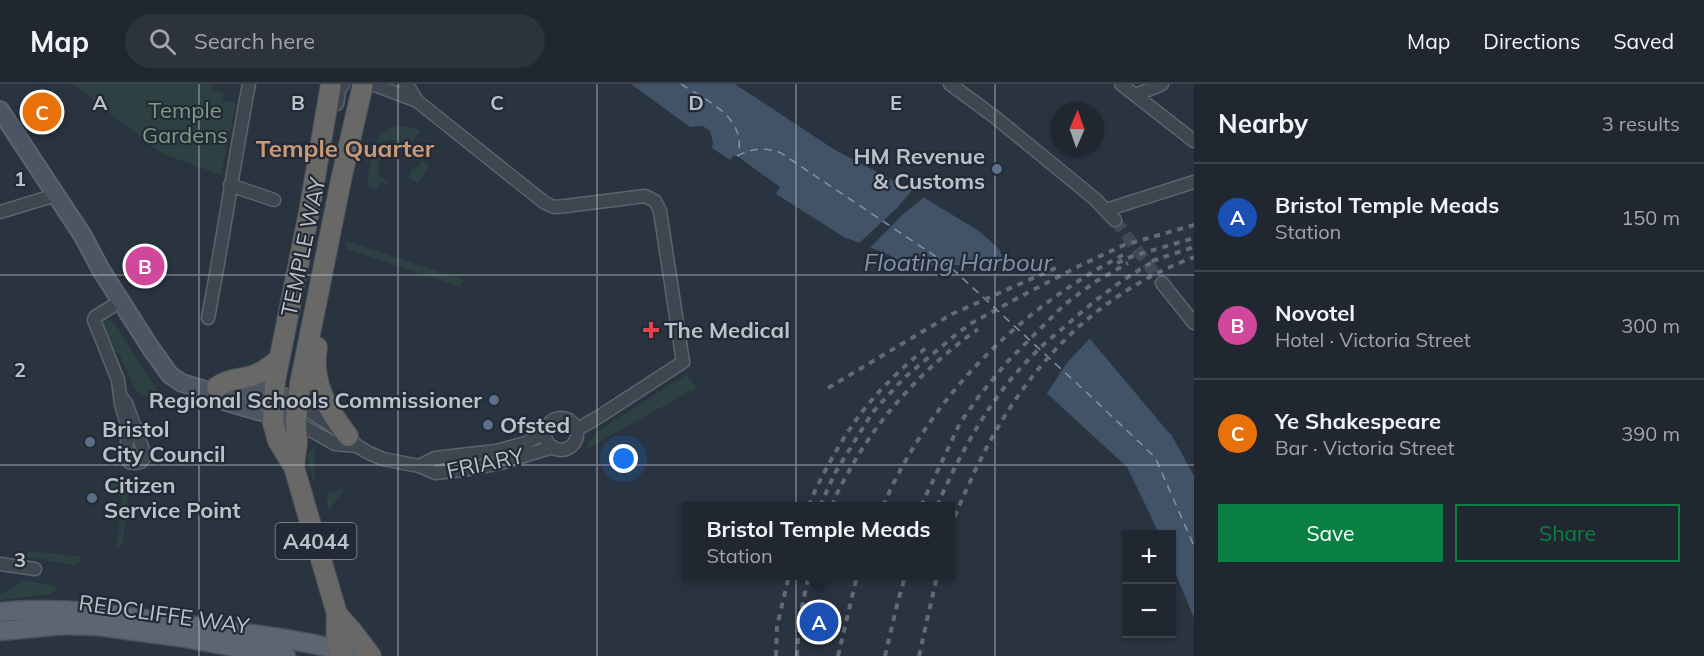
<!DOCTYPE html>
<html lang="en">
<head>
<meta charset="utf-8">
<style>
  :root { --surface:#202730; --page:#2d333c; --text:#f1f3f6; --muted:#a2a5ab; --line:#3d444c; --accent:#0b8043 }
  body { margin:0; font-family:Mulish,sans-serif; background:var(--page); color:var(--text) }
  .controls { position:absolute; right:18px; bottom:18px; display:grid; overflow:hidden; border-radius:0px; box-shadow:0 2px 4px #0004 }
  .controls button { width:54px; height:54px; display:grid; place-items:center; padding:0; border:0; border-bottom:2px solid var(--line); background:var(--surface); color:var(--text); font:30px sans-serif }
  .compass { position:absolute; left:1050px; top:18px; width:54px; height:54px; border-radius:50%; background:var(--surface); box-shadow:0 2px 4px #0004; rotate:2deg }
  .you { position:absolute; left:624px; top:375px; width:21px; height:21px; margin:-15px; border:4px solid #fff; border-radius:50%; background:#1a73e8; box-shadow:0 0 0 9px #1a73e833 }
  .badge { display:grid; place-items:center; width:39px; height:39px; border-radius:50%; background:var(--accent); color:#fff; font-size:20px; font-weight:700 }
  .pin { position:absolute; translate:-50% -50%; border:3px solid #fff; box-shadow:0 2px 6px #0006 }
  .popup { position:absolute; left:682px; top:418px; width:273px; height:78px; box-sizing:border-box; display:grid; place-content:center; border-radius:0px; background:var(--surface); filter:drop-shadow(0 2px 4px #0005); font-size:20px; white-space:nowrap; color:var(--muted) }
  .popup b { font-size:22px; color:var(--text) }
  .popup::after { content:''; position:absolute; left:50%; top:100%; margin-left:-12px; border:12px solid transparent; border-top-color:var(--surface) }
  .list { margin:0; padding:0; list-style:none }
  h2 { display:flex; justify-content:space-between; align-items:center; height:78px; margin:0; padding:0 24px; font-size:26px }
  h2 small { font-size:20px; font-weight:400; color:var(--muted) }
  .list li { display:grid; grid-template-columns:39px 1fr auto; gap:18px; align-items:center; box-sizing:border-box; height:108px; padding:0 24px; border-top:2px solid var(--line) }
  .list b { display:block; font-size:22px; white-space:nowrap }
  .list p { margin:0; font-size:20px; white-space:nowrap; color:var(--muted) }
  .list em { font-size:20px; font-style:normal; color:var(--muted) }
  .actions { display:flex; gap:12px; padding:18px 24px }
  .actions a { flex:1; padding:14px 0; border:2px solid var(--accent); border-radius:0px; text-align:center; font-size:21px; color:var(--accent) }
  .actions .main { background:var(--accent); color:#fff }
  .icon { flex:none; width:33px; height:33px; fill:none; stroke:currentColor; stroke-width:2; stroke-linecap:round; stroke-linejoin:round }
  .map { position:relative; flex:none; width:1194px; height:572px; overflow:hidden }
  header { display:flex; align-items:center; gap:36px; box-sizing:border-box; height:84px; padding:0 30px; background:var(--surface); border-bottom:2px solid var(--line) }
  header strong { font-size:28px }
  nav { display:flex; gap:33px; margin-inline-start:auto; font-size:21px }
  .search { width:420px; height:54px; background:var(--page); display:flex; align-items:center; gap:15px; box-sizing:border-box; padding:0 21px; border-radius:33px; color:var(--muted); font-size:22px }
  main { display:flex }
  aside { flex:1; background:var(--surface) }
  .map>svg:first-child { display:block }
</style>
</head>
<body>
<header>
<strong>Map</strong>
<div class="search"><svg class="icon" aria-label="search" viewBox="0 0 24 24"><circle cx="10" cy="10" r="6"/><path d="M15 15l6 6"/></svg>Search here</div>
<nav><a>Map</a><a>Directions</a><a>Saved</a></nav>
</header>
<main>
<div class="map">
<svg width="1194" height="572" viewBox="0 0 1194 572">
  <rect width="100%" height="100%" fill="#2a3440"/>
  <path fill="#2d4142" d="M73,0h140l-1,6 12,2 -2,8 14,3 -15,72 -60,-22z
    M403,42l13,3 4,3 -10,13 -12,-5 -12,1 2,8c-13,11 -15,26 2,34l-1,2 -9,-2 -3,7 -8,-4c-3,-16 4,-37 11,-51l13,-8z
    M419,74l11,8 -11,16 -2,1 -8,-6 4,-10 8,-1z
    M346,157l117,39 -3,7 -113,-38z
    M108,235l4,1 3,4 49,77 -21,-6 -8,-6 -16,-36 -9,-3 -8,-25 2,-4z
    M687,290l9,14 -110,61 3,-7 11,-12z
    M315,360l-1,40 -7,-28z
    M110,399l16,2 3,3 -6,55 -4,4h-2l5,-52 -13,-2z
    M343,405v1l-15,22 -1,-19z
    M28,467l54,6v1l-7,7 -48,-8z
    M23,496l31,5 3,5 -6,4 -51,6v-7c11,0 14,-9 23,-13z"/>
  <path fill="#425267" d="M631,0h104l100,66 73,38 71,43 20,18 5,12 87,79 78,93 2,1 23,42v142l-22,-53v-31h-13l-12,-26 -20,-41 -220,-202 -20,-11 -43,-17 -68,-43 4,-7 -43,-31h-4l-3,4 -18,-12 1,-5 -3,-12 -7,-5 -13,1z"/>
  <path fill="#2a3440" d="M914,104l12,8 -23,18 -35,36 -11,-5 40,-37z
    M1006,175l86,77 -25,27 -22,33 -140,-129v-1l63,-1z"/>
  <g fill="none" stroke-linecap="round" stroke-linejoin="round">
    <path stroke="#7f92aa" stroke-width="1.5" stroke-dasharray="8 6" stroke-linecap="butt" d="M681,0c26,17 66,33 57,71
      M737,72c16,-8 28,-9 44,-3l166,111 138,127 70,66 39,89"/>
    <path stroke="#404955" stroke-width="12" stroke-dasharray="12 6" stroke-linecap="butt" d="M1115,136l47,63"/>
    <g stroke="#5c636d" stroke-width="15">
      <path id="minor" d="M372,0l45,17 128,102 9,4 12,-1 79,-10 10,5 5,10 23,151 -83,54 -24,14
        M405,0l4,4 8,13
        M950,0l46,34 99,81 20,21
        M1121,0l73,57
        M1136,11l26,-11
        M337,20l2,-13 4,-7
        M230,101l44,15
        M1106,126l88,-28
        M0,128l56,-17
        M1162,199l32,40
        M121,217l-26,16 -1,3 24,60 3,24 7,23 -2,30 3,5 7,1 5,-1 3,-4v-6l-18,-49 -5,-6
        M208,234c15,-78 26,-156 41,-234
        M298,320l50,32 9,10 12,7 14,6 36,7 17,7 34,-4 31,-6 52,-16
        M545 350a16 16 0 1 1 32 0a16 16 0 1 1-32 0Z
        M296,338l39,22 22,2
        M419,382l16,-8 61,-7 30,-8 20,-12
        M0,480l35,5"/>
    </g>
    <g stroke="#5c636d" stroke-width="20">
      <path id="secondary" d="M0,26l83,126 18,34 49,77 20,28 12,8 20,6 21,12 73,21
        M215,303l59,5 24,12"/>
    </g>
    <g stroke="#4b515c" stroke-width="21">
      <path id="primary" d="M0,528c69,-7 138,6 206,16 52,7 104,12 154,28
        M0,547l62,-6 36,1 81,11 107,19"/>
    </g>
    <g stroke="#49505a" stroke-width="22">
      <path id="trunk" d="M331,0l-22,128 -34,169 -2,42 5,18 16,26 43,147c-1,15 -1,29 5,42
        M317,263c-6,36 10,61 31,89
        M217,303c12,-9 24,-7 37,-12 10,-3 17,-9 25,-16
        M294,383l3,-24 -1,-21 4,-38 41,-204 22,-96
        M337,530l15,17 19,25"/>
    </g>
    <use href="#minor" stroke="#3e4650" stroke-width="12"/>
    <use href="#secondary" stroke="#4c5562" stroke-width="16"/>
    <use href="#primary" stroke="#5c6570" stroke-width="18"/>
    <use href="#trunk" stroke="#686866" stroke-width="20"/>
    <path stroke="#616a76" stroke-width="4" stroke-dasharray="6 6" stroke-linecap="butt" d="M1152,177l42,-14
      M1117,179l16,-7 61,-18
      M828,304l124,-74 106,-47
      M809,422c5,-15 14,-31 22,-46 27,-49 53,-77 96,-113
      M820,422l15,-33 37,-60 32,-35 49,-41 17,-13 40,-22 71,-37 43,-20 70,-20
      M832,422c4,-13 12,-25 18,-37 31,-55 76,-103 128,-140
      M883,422c47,-109 135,-196 240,-251
      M921,422l39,-83 19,-27 29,-35 57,-57 30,-22 33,-19
      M937,422c24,-55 54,-110 98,-153 10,-11 23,-20 34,-30 28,-25 56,-46 89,-64
      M951,444c6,-19 15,-37 23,-55 47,-100 115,-176 220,-216
      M776,572l1,-30 12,-50
      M797,572c1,-27 5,-54 12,-80
      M838,572l19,-80
      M885,572l12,-51 8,-29
      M919,572l18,-80"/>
  </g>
  <path fill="none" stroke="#bbc1ca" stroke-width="1.5" stroke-opacity="0.55" d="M199,0v572M398,0v572M597,0v572M796,0v572M995,0v572M0,191h1194M0,381h1194"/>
  <g fill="#5c6f8a" stroke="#232a35" stroke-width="2">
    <circle cx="997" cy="85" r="6"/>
    <circle cx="494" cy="316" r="6"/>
    <circle cx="488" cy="341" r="6"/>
    <circle cx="90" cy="358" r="6"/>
    <circle cx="92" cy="414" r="6"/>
  </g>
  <path fill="#e0444e" stroke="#232a35" stroke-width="2" d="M648 237h6v6h6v6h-6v6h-6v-6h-6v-6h6z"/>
  <g text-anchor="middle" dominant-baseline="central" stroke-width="4.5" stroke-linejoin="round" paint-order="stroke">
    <rect fill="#232a35" stroke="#8d949d" stroke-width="1.5" x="275.5" y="439" width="81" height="36" rx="4.5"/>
    <g font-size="21" font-weight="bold" fill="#bbc1ca">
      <text x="316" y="457">A4044</text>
    </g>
    <g font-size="22" fill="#7c9d83" stroke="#232a35">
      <text x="185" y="26">Temple<tspan x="185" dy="25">Gardens</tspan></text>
    </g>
    <g font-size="22" font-weight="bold" fill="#bbc1ca" stroke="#232a35" text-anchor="start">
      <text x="985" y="72" text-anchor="end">HM Revenue<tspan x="985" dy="25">&amp; Customs</tspan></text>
      <text x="664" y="246">The Medical</text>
      <text x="482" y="316" text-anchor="end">Regional Schools Commissioner</text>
      <text x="500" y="341">Ofsted</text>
      <text x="102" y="345">Bristol<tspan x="102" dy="25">City Council</tspan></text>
      <text x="104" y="401">Citizen<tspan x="104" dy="25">Service Point</tspan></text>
    </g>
    <g font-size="22" fill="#bbc1ca" stroke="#232a35">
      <text transform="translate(303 163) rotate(-78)">TEMPLE WAY</text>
      <text transform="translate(485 379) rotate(-12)">FRIARY</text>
      <text transform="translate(164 530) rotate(8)">REDCLIFFE WAY</text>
    </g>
    <g font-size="24" font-weight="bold" fill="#ca9975" stroke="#232a35">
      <text x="345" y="64">Temple Quarter</text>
    </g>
    <g font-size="24" font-style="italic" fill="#7f92aa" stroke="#232a35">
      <text x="958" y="178">Floating Harbour</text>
    </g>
  </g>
  <g font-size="20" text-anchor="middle" font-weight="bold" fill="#bbc1ca" stroke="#232a35" stroke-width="4.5" stroke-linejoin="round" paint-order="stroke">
    <text x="100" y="26">A</text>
    <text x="298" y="26">B</text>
    <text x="497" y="26">C</text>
    <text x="696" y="26">D</text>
    <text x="896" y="26">E</text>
    <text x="20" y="102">1</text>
    <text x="20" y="293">2</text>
    <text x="20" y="483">3</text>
  </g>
</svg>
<div class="controls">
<button>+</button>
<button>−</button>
</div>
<svg class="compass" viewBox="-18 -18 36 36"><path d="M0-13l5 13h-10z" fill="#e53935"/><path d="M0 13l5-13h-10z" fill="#a2a5ab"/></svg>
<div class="you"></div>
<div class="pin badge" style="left:819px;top:538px;background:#1a4fb4">A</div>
<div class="popup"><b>Bristol Temple Meads</b>Station</div>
<div class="pin badge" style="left:145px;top:182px;background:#d1479c">B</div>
<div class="pin badge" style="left:42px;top:28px;background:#e8710a">C</div>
</div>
<aside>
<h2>Nearby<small>3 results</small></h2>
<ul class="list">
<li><span class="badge" style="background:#1a4fb4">A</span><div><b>Bristol Temple Meads</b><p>Station</p></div><em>150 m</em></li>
<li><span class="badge" style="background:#d1479c">B</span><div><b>Novotel</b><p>Hotel · Victoria Street</p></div><em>300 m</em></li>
<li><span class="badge" style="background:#e8710a">C</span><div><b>Ye Shakespeare</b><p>Bar · Victoria Street</p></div><em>390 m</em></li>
</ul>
<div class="actions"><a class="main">Save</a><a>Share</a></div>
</aside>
</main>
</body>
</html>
